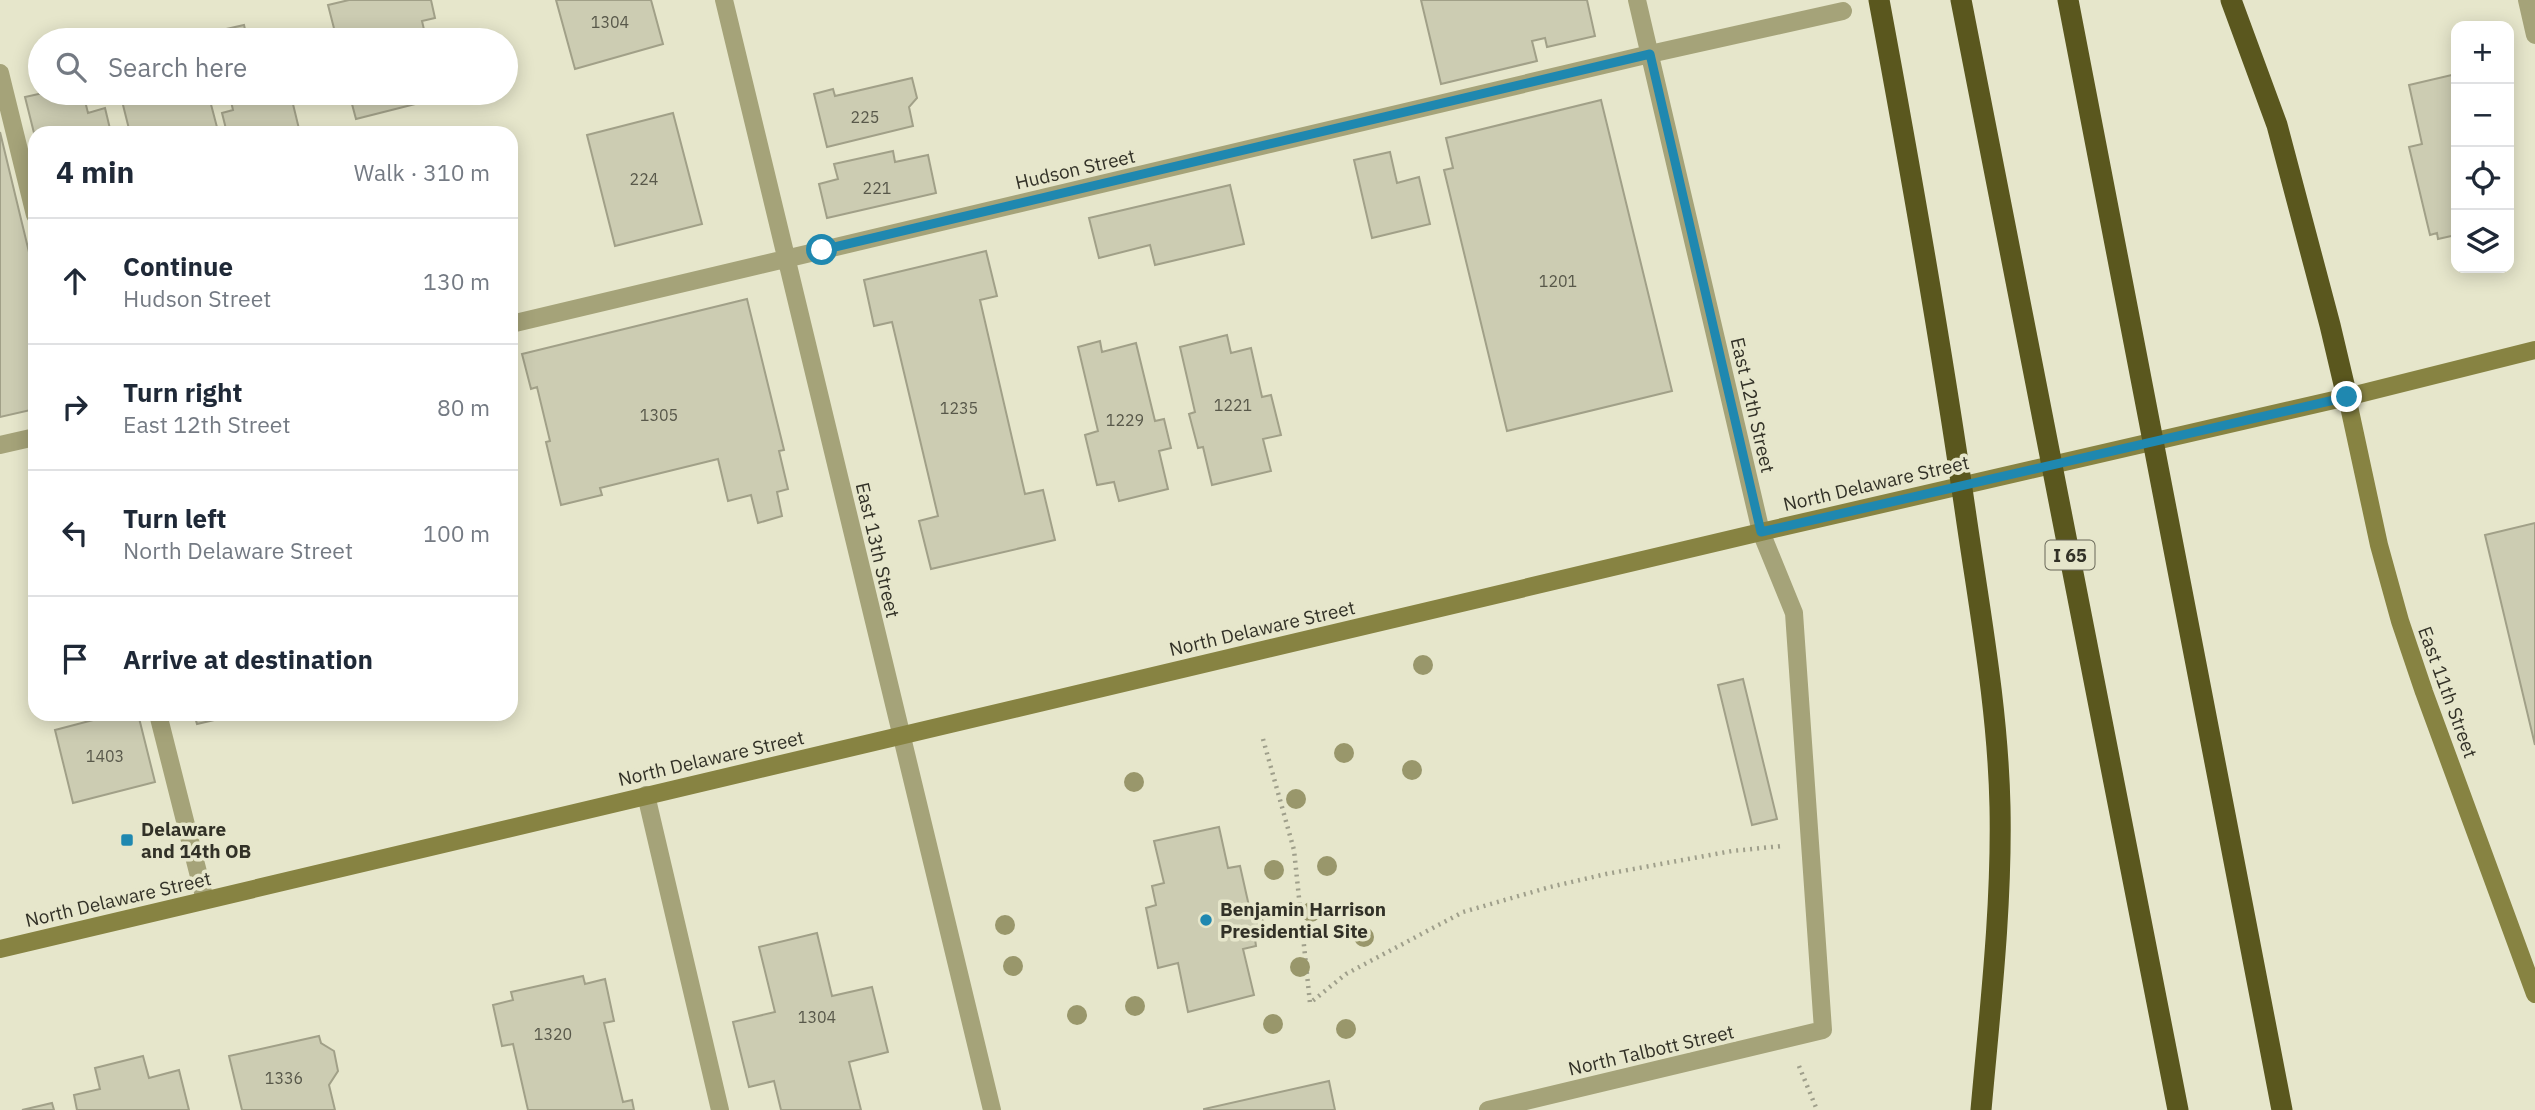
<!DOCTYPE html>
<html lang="en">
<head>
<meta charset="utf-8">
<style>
  :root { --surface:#fff; --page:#f2f2f3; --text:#1f2937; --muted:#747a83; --line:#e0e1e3 }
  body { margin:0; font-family:"IBM Plex Sans",sans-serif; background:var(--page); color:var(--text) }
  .controls { position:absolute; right:21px; top:21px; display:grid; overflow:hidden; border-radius:14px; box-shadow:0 4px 18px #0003 }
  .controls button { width:63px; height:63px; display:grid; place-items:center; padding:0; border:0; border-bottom:2px solid var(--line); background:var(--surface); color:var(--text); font:35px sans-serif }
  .stop { position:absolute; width:21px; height:21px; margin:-16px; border:5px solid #1f88b0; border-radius:50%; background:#fff }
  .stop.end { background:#1f88b0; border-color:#fff; box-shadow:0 2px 7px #0008 }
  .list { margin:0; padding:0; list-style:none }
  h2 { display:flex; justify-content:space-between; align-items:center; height:91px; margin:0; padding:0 28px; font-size:30px }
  h2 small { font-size:23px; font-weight:400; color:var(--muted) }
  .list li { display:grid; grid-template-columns:46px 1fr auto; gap:21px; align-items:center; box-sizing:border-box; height:126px; padding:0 28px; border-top:2px solid var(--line) }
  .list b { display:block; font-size:26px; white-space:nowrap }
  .list p { margin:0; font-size:23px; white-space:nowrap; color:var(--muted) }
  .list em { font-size:23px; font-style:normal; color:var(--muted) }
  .icon { flex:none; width:38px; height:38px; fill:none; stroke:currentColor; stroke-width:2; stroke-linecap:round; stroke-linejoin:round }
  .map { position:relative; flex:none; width:2535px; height:1110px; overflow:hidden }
  .search { position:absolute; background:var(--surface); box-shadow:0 4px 18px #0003; left:28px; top:28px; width:490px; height:77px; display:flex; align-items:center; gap:18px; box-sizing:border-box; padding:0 24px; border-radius:38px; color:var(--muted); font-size:26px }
  .panel { position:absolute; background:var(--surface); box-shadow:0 4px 18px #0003; left:28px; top:126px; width:490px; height:595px; border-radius:21px }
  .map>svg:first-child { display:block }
</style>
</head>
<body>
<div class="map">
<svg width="2535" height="1110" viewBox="0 0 2535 1110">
  <rect width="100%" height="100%" fill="#e6e6cb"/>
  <path fill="#ccccb2" stroke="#a1a088" stroke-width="2" d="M349,0h82l4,18 -13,3 3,13 8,-1 2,7h-98l-9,-35z
    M556,0h95l12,44 -88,25z
    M1421,0h166l8,36 -48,11 -2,-9 -13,3 5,20 -96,23z
    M244,25l3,13 29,-8 3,10h-74l-1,-6z
    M2456,74v161l-18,4 -1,-6 -7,2 -21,-88 13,-3 -13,-59z
    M912,78l5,20 -8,9 4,19 -86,21 -13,-53 19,-5 2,7z
    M43,93h40l5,20 17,-5 6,25h-76v4l-10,-40z
    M120,93h88l10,38 -88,2z
    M229,93h70l1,5 -8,2 8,33h-73l-5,-20 11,-3z
    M349,93h89l1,5 -83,21z
    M1601,100l71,291 -165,40 -63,-261 9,-2 -7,-30z
    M673,113l29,111 -87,22 -28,-111z
    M0,132l35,145v132l-35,8z
    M893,151l2,11 33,-7 8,38 -109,25 -8,-34 19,-5 -4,-15z
    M1390,152l7,31 22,-6 11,47 -58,14 -18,-78z
    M1230,185l14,59 -89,21 -5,-20 -51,13 -10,-40z
    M986,251l11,45 -17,4 45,194 18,-4 12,50 -124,29 -12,-48 19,-5 -46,-194 -18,4 -10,-46z
    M747,299l37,151 -5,1 9,38 -11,3 5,24 -24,7 -7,-28 -23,6 -10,-42 -118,29 2,7 -41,10 -15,-63 4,-1 -13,-54 -6,2 -9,-35z
    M1227,335l4,18 20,-5 11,49 9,-2 10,40 -18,4 8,32 -59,14 -9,-38 -5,1 -9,-34 6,-2 -15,-65z
    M1100,341l2,11 34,-9 19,78 9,-2 7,29 -12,3 9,38 -49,12 -5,-19 -17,3 -12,-50 13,-4 -20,-84z
    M2535,523v222l-50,-210z
    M1743,679l34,140 -25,6 -34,-140z
    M116,714h22l17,68 -82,21 -18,-73z
    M194,714h46l-43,10z
    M1219,827l9,41 12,-2 9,40 12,7 3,14 -9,12 1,7 -13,3 11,46 -66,17 -10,-49 -20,5 -12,-60 10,-3 -4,-19 12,-3 -10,-42z
    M817,933l15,63 40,-9 16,65 -39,10 12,48h-80l-7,-29 -25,6 -16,-65 42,-10 -16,-65z
    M583,976l2,8 20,-5 9,42 -10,2 19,79 9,-2 2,10h-106l-15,-66 -11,2 -9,-41 20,-5 -2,-8z
    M319,1036l2,7 13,8 4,20 -9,14 6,25h-93l-13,-54z
    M143,1056l6,22 30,-8 10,40h-112l-3,-15 26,-6 -5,-21z
    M1329,1081l6,29h-131v-1z
    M52,1103l2,7h-32z"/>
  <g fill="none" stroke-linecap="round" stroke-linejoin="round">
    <path stroke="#9f9f8b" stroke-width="4.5" stroke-dasharray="2 5" stroke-linecap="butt" d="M1263,739l31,111 16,153 36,-29 117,-62 87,-25 56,-13 126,-23 50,-5
      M1799,1066l18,44"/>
    <path stroke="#a5a379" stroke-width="18" d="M1650,54l193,-43
      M646,795l74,315"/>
    <path stroke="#a5a379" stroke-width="18" d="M724,0l268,1110
      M2527,0l8,35
      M0,73l35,142
      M511,324l1139,-270
      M0,445l35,-8
      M158,714l47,186
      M1488,1110l335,-80 -29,-417 -33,-81 -124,-532"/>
    <path stroke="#878342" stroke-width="18" d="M2347,397l32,148 21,76 24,71 111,302
      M0,949l1761,-417 586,-135 188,-47"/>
    <path stroke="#5a571e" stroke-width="21" d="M1879,0c32,172 62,343 87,516 14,97 32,193 34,291 2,101 -10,202 -19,303
      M1961,0l217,1110
      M2068,0l214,1110
      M2231,0l46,125 53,200 17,72"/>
  </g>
  <g fill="#99976b">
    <circle cx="1423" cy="665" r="10"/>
    <circle cx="1344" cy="753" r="10"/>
    <circle cx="1412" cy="770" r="10"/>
    <circle cx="1134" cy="782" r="10"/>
    <circle cx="1296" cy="799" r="10"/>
    <circle cx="1327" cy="866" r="10"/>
    <circle cx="1274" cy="870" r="10"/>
    <circle cx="1311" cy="912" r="10"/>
    <circle cx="1005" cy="925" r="10"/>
    <circle cx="1364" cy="937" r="10"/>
    <circle cx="1013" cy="966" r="10"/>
    <circle cx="1300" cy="967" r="10"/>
    <circle cx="1135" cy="1006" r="10"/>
    <circle cx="1077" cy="1015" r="10"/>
    <circle cx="1273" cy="1024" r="10"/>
    <circle cx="1346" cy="1029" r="10"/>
  </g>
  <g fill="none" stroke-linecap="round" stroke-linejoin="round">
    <path stroke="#1f88b0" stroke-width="9" d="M822,250l828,-196 111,478 586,-135"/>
  </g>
  <g fill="#1f88b0" stroke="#e6e6cb" stroke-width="2.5">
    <rect x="120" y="833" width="14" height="14" rx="3.5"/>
    <circle cx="1206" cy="920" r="7"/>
  </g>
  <g text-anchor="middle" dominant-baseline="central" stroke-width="7" stroke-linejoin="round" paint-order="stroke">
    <g font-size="16" fill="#58584a">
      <text x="610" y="22">1304</text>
      <text x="865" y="117">225</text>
      <text x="644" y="179">224</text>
      <text x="877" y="188">221</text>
      <text x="1558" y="281">1201</text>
      <text x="1233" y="405">1221</text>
      <text x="959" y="408">1235</text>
      <text x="659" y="415">1305</text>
      <text x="1125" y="420">1229</text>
      <text x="105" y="756">1403</text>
      <text x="817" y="1017">1304</text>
      <text x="553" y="1034">1320</text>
      <text x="284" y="1078">1336</text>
    </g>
    <rect fill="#e6e6cb" stroke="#686758" stroke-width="2" x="2045.5" y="540.5" width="49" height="29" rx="5"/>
    <g font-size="18" font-weight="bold" fill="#323127">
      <text x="2070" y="555">I 65</text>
    </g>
    <g font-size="19" fill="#323127" stroke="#e6e6cb">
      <text transform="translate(1075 169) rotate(-13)">Hudson Street</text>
      <text transform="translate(1753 405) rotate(77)">East 12th Street</text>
      <text transform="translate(1876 483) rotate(-13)">North Delaware Street</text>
      <text transform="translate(878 550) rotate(77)">East 13th Street</text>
      <text transform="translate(1262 628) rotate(-13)">North Delaware Street</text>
      <text transform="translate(2448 692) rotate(70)">East 11th Street</text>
      <text transform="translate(711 758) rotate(-13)">North Delaware Street</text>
      <text transform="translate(118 899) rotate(-13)">North Delaware Street</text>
      <text transform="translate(1651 1050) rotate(-13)">North Talbott Street</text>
    </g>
    <g font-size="19" font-weight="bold" fill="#323127" stroke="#e6e6cb" text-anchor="start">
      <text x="141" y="829">Delaware<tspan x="141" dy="22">and 14th OB</tspan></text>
      <text x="1220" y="909">Benjamin Harrison<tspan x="1220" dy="22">Presidential Site</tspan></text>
    </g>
  </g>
</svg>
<div class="controls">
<button>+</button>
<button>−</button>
<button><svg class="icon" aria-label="locate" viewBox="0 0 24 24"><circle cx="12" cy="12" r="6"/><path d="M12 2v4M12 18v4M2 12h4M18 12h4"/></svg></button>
<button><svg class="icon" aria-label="layers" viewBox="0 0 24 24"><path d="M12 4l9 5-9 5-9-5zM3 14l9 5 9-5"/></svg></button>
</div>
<div class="stop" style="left:822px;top:250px"></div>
<div class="stop end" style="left:2347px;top:397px"></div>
<div class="search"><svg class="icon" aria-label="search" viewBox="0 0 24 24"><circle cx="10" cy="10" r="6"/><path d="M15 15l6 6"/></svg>Search here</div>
<section class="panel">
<h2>4 min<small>Walk · 310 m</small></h2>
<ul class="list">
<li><svg class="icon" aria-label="ahead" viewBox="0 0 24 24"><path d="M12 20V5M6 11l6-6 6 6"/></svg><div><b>Continue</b><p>Hudson Street</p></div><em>130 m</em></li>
<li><svg class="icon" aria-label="right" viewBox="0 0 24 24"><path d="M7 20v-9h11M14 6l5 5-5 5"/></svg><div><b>Turn right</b><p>East 12th Street</p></div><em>80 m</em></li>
<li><svg class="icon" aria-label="left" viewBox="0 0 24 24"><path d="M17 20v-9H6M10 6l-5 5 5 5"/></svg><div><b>Turn left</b><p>North Delaware Street</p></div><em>100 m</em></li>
<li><svg class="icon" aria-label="arrive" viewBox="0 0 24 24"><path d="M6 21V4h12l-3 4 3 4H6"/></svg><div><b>Arrive at destination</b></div></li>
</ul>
</section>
</div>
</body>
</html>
